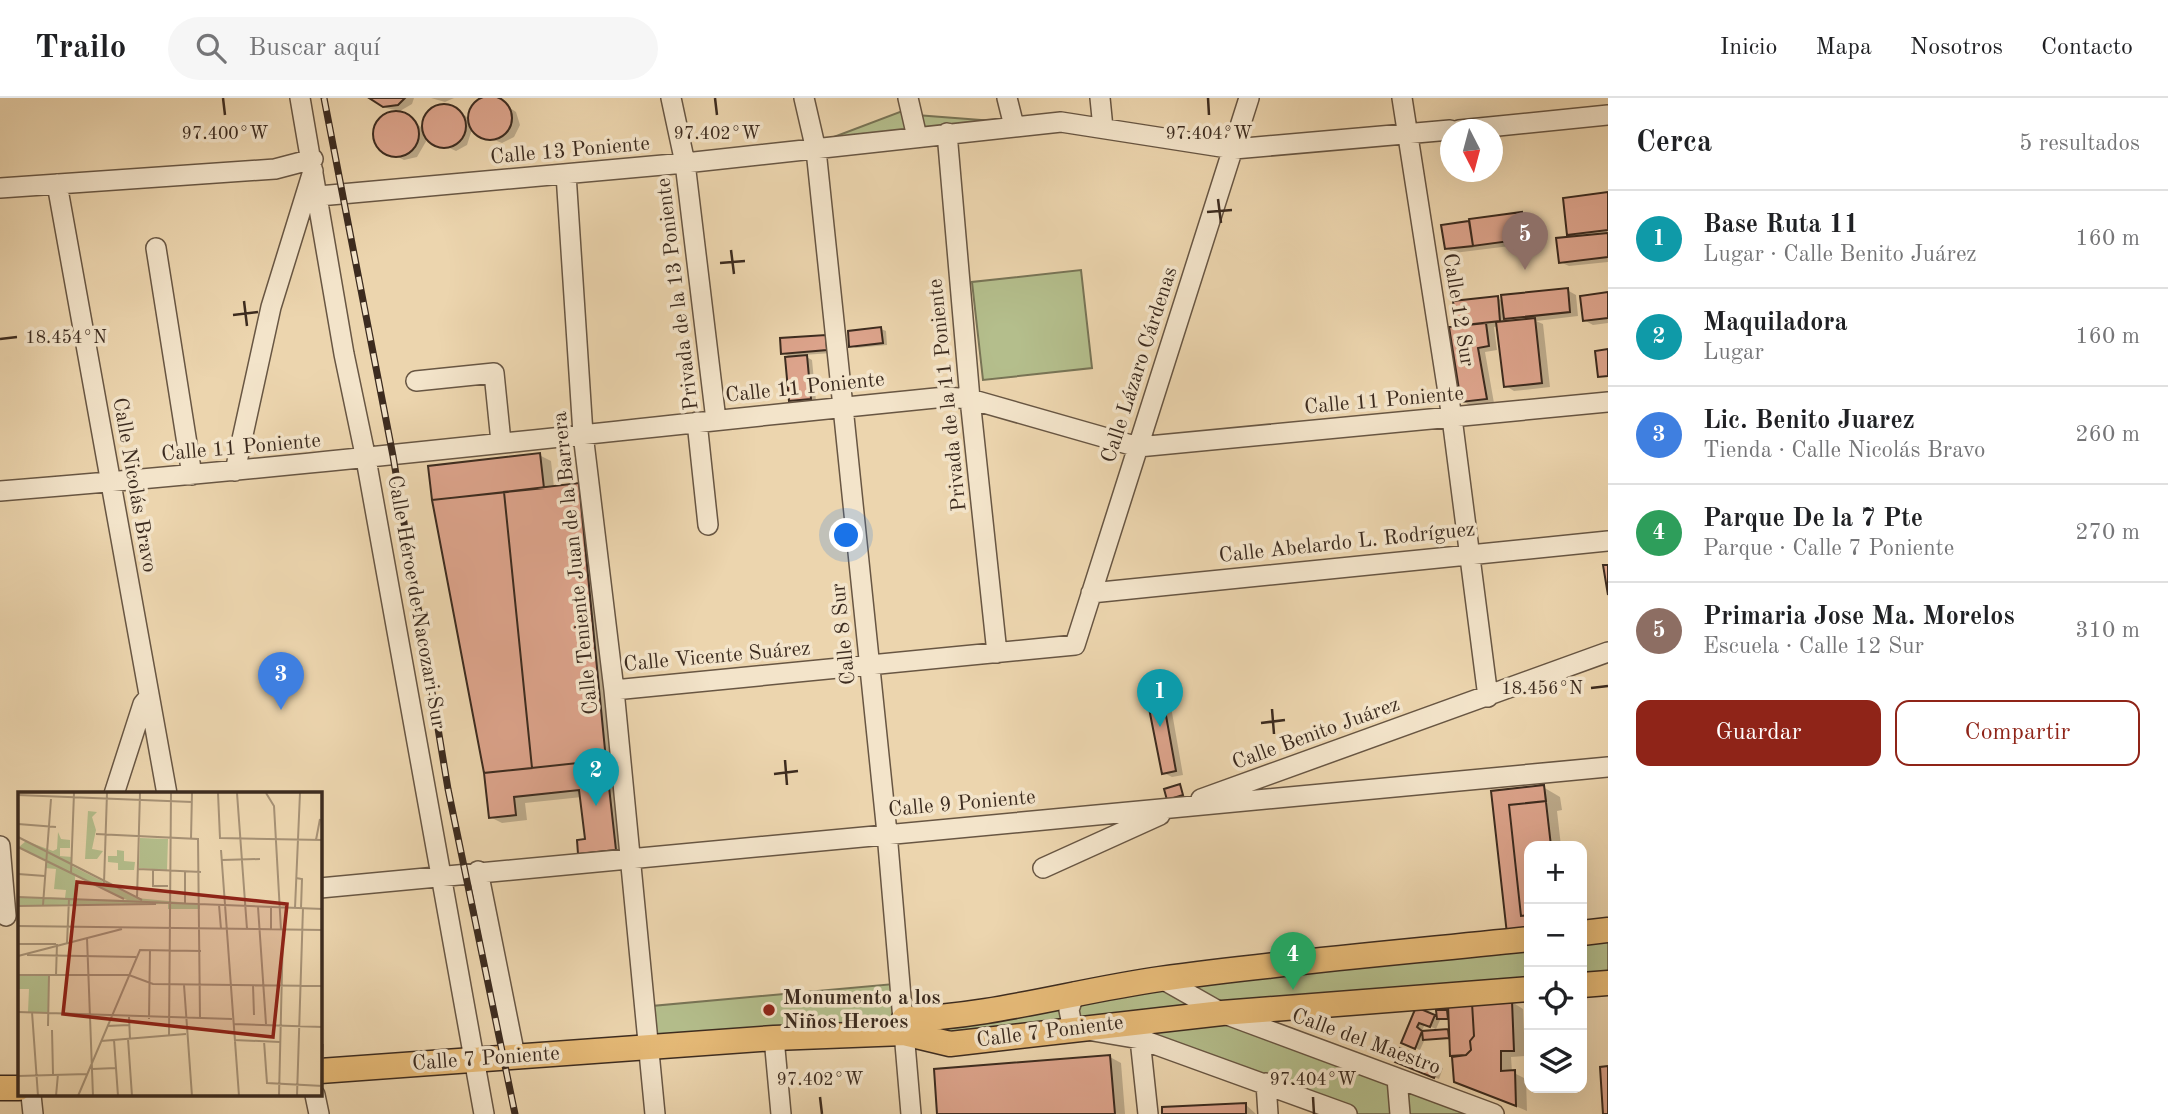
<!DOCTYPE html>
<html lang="es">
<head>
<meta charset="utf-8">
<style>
  :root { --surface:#fff; --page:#f6f6f6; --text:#202124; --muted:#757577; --line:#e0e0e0; --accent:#8f2418 }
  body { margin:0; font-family:"Old Standard TT",serif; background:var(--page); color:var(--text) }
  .controls { position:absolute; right:21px; bottom:21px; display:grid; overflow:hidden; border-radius:14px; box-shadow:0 7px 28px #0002 }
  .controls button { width:63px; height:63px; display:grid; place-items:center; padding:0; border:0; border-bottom:2px solid var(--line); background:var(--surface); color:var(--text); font:35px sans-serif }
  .compass { position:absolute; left:1440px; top:21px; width:63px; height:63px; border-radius:50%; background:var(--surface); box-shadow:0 7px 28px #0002; rotate:174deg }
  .you { position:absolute; left:847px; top:438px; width:24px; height:24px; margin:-18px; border:5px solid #fff; border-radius:50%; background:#1a73e8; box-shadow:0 0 0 10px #1a73e833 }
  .badge { display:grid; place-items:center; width:46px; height:46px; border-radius:50%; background:var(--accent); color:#fff; font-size:23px; font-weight:700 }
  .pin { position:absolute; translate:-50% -58px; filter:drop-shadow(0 2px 4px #0008) }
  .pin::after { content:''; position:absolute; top:37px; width:24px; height:21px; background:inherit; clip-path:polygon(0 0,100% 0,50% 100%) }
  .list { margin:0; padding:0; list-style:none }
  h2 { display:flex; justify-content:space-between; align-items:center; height:91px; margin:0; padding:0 28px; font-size:30px }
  h2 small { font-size:23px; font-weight:400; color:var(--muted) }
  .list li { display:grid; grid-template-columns:46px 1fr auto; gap:21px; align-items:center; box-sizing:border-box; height:98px; padding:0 28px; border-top:2px solid var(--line) }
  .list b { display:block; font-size:26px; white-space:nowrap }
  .list p { margin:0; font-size:23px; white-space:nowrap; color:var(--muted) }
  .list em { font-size:23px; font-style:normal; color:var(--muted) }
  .actions { display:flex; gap:14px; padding:21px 28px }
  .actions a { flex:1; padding:16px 0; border:2px solid var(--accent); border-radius:14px; text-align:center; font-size:24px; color:var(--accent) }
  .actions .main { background:var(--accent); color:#fff }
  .icon { flex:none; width:38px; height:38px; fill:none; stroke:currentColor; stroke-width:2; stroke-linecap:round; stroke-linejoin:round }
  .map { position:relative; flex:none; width:1608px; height:1016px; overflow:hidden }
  header { display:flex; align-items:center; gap:42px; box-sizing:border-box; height:98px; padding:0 35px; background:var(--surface); border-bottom:2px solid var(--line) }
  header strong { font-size:33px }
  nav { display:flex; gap:38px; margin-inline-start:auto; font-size:24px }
  .search { width:490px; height:63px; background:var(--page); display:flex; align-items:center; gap:18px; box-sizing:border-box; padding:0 24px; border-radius:38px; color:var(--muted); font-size:26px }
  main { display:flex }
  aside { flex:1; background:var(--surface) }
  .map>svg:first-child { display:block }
</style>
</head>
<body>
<header>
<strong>Trailo</strong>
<div class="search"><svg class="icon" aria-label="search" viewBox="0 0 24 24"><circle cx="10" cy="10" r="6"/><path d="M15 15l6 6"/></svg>Buscar aquí</div>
<nav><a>Inicio</a><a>Mapa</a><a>Nosotros</a><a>Contacto</a></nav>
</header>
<main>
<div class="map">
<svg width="1608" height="1016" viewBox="0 0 1608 1016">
  <rect width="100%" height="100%" fill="#ecd5ae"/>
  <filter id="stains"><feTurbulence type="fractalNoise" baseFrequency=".00286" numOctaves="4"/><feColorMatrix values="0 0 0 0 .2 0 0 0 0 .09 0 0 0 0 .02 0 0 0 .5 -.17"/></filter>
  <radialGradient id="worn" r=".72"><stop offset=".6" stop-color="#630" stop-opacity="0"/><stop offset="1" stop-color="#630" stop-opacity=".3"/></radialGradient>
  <path fill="#b4be8c" stroke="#787456" stroke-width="2" d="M905,12l11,5 91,7 -189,21z
    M1081,172l11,98 -109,12 -11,-98z
    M1608,833v52l-26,2v-51z
    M1529,842v48l-579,55 -42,-23z
    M894,886l7,44 -246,17 -3,-39z
    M1230,924l260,92h-136l-201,-74 -7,-17z"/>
  <path fill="#0003" fill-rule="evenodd" d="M373,0h41l-2,6 -12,7 -14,-3z
    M431,0h23l-9,4z
    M488,0l8,1 20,13 4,13 -6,12 -12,6 -18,-7 -11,-10 -6,19 -11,6 -28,-13 -11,19 -13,3 -22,-11 -7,-12 4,-14 11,-9 6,-1 27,15 9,-19 13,-3 21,10 3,5 9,-19z
    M1608,96v68l-39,4 -9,-4 15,-24 -6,-4z
    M1522,116l8,5 3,24 -79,10 -8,-5 -3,-22z
    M1567,192l9,5 2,21 -42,5 7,3 7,63 -36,4 -8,-5 -7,-60 -5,1 3,23 -12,2 9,51 -23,3 -8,-5 -8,-99 42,-4 7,4z
    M1608,196v29l-15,2 -9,-5z
    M881,231l5,2 1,14 -31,3 -5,-2z
    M826,238l6,17 -29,2 9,5 4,41 -20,2 -5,-3 1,-42 -9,-5z
    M539,357l12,6 3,27 24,-3 12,7 36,363 -35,4 -11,-6 6,-12 -4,-44 -57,6 2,17 -25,3 -12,-6z
    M1159,581l8,5 16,91 -11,2 -8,-4z
    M1543,689l17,10 2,13 -5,1 4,35h-32v96l-36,-149z
    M1512,904l11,7 2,47 -14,1 1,15 14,7 1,32 -71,-30 -5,-43 -26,1 -5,11 -12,-5 9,-36 22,10 7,-7 4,2zM1450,921l1,13 -30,1 4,-9 11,5 4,-9z
    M1110,959l11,6 4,51h-186z
    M1402,966l36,2 5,2 -4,11z
    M1245,1006l11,10h-92z"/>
  <path fill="#dda48c" stroke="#3c2b1f" stroke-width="2" d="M468 20a22 22 0 1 1 44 0a22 22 0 1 1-44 0Z
    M369,0h36l-7,7 -15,2z
    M422 28a22 22 0 1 1 44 0a22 22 0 1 1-44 0Z
    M373 36a23 23 0 1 1 46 0a23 23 0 1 1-46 0Z
    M1608,94v38l-41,5 -4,-37z
    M1522,114l3,27 -52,7 -4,-27z
    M1469,123l4,25 -28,3 -4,-24z
    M1608,135v24l-49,6 -3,-25z
    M1568,190l2,24 -66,7 -3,-24z
    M1608,194v26l-25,3 -3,-25z
    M1498,198l2,25 -44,5 -3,-25z
    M1535,220l7,65 -38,4 -8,-65z
    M1486,225l3,23 -11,2 9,51 -26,3 -12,-75z
    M881,229l2,16 -34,4 -1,-16z
    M826,237l1,15 -46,4 -1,-16z
    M1608,251v27l-10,1 -3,-26z
    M807,257l4,44 -22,2 -4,-44z
    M540,355l4,35 -112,12 -4,-34z
    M579,385l27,277 -74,8 -28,-276z
    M504,394l28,276 -48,5 -52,-273z
    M1603,467h5v30z
    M1159,579l17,94 -14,3 -18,-91z
    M606,662l10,90 -38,4 -1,-14 8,-1 -6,-49 -65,7 2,18 -27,3 -5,-45z
    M1180,686l3,11 -16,5 -3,-11z
    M1544,687l2,16 -37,4 12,111 8,-1v17l-22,2 -16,-143z
    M1544,687l7,61h-22v86l-22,2 -16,-143z
    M1512,903l2,50h-13v20l14,-1 1,36 -62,-24 -2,-25 14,-2 5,-5 -1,-9 4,-5 -2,-33z
    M1472,905l2,33 -4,5 1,9 -5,5 -16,1 -2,-52z
    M1416,909l19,8 -5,12 -11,-4 -2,4 5,4 -7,18 -14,-6z
    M1436,912h11l1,9h-11z
    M1448,931l1,9 -26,2 -1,-9z
    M1400,950l39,16 -5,14 -39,-16z
    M1110,957l5,59h-178l-3,-45z
    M1608,968v48h-5l-3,-47z
    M1246,1005v11h-84v-7z"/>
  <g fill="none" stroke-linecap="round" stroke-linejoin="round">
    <g stroke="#685643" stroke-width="22">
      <path id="minor" d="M300,0l44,256 22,105 118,655
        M671,0l14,65 31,257
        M804,0l12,52 27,257 44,426 24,281
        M908,0l9,39
        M1007,0l7,28
        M1100,0l3,30
        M1402,0l50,320 36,279
        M1459,32l149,-15
        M947,35l23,266 27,254
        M566,76l17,260 31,256 41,424
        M57,86l110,610
        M0,90l275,-19 38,-10
        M319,98l366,-33 376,-41 173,27 216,-19
        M156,150l36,227
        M416,283l78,-8 7,69
        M697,324l11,103
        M235,373l36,-164 42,-136
        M0,393c316,-25 631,-63 946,-94l24,2 168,48 470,-45
        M1091,495l517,-52
        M614,592l461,-45 174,-547
        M114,696l29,-90 5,-6
        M1201,701l407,-147
        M0,748l6,70
        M1043,770l117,-53
        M478,773l37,185
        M320,790l1288,-121
        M1162,881l60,34 272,101
        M1075,894l-6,18 2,10 10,9 59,10 207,75
        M774,940l7,76
        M1140,941l8,75
        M1397,980l3,36
        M1266,985l2,31
        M31,997l2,19
        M315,997l4,19"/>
    </g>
    <g stroke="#3c2b1f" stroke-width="27">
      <path id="major" d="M1582,835l26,-3
        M1582,887l26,-2
        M904,921c86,-2 171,-28 256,-40 123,-17 246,-27 369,-40
        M320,973l454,-33 130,-5 46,11 272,-31 307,-24
        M0,990h19"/>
    </g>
    <use href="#minor" stroke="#f3e4ca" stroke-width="19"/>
    <use href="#major" stroke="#e6ba77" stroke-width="24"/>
    <g stroke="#3c2b1f" stroke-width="7">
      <path id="rail" d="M324,0l69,358 55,333 67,325"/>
    </g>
    <use href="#rail" stroke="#f3e4ca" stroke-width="4.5" stroke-dasharray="13" stroke-linecap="butt"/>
  </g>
  <path fill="none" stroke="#3c2b1f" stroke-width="2.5" d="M223,0l2,17M715,0l2,17M1208,0l1,17M1218,101l3,24M1207,114l25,-2M731,152l3,24M720,165l25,-2M244,203l3,25M233,217l25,-3M0,241l17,-2M1591,590l17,-2M1272,611l2,25M1261,625l24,-3M785,662l2,25M774,676l24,-3M820,999l2,17M1313,999l1,17"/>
  <circle fill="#8f2418" stroke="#f3e4ca" stroke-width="2.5" cx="769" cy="912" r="7"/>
  <g text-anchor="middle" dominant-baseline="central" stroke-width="7" stroke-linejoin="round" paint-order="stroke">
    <g font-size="21" fill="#3c2b1f" stroke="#f3e4ca">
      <text transform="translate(570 53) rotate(-5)">Calle 13 Poniente</text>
      <text transform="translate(678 196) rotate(-97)">Privada de la 13 Poniente</text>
      <text transform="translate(1458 212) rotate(81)">Calle 12 Sur</text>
      <text transform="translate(1140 267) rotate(-72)">Calle Lázaro Cárdenas</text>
      <text transform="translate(805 290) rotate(-6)">Calle 11 Poniente</text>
      <text transform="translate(948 297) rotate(-96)">Privada de la 11 Poniente</text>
      <text transform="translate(1384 303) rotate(-5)">Calle 11 Poniente</text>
      <text transform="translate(241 350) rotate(-5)">Calle 11 Poniente</text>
      <text transform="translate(134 387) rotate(80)">Calle Nicolás Bravo</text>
      <text transform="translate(1347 445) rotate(-6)">Calle Abelardo L. Rodríguez</text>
      <text transform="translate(576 465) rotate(-96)">Calle Teniente Juan de la Barrera</text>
      <text transform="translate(416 504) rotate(80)">Calle Héroe de Nacozari Sur</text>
      <text transform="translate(844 536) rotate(-96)">Calle 8 Sur</text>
      <text transform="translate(717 559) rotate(-5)">Calle Vicente Suárez</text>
      <text transform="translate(1316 636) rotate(-20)">Calle Benito Juárez</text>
      <text transform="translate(962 706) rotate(-5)">Calle 9 Poniente</text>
      <text transform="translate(1050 934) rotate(-7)">Calle 7 Poniente</text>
      <text transform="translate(1366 944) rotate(20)">Calle del Maestro</text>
      <text transform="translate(486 961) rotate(-4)">Calle 7 Poniente</text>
    </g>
    <g font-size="21" font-weight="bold" fill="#3c2b1f" stroke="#f3e4ca" text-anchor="start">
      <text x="783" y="900">Monumento a los<tspan x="783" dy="24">Niños Heroes</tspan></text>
    </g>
  </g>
  <g transform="translate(18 694)">
    <rect width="304" height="304" fill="#ecd5ae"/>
    <path d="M70,19l9,1 -5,5 4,13 -4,19 11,2 -6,8h-12zM40,40l3,7 9,1v8h-10v8l12,1v9l64,32 64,6v5h-32v-5l-150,2v-9l47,1 1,-8 -12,-1 2,-20 -11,-1 1,-8 -27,-13 7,-6 27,10 4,-2zM57,84l52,24 -52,-1zM122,46l28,1 -1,31 -28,-2zM99,58l7,1v10l11,1 -1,8h-16v-7l-10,-1v-6h9zM0,183h31l-1,37h-20l1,-23h-11z" fill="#b4be8c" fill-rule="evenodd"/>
    <path fill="none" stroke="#a69175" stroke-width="2" d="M200,1l2,45 103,2M219,1l10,136M248,1l8,13 7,124M0,3l174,7M0,32l38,3M78,42l102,5 2,180M0,45l124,63M173,47l1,-46M298,48l4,-21M0,55l106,52M203,58l18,246M204,68l38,-1M120,77l63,3M135,78v16h15M53,81l3,-80M0,82l27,2M278,86l6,1 -1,29M86,91l3,-90M0,105l305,12M119,106l3,-105M167,111v-32M25,113l8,-106M201,113l2,24M0,114l138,-2M240,115l8,117M277,116l5,-115M0,134l305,4M253,137v-22M69,146l6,158M49,151l2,-44M0,152h38M9,163l109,2M0,164l104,-27M0,183h111l24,9 170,2M38,183l1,-31M166,193l8,111M235,193l1,30M0,220l214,7M14,220l6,84M111,225l1,22M131,227l1,-69M215,232l90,3M30,234l1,-51M89,234l22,-1M34,238l1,44M151,244l2,-243M110,247l4,57M96,248l4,56M216,248l46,2M83,249l85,-7M246,249l3,42 56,3M74,277l24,-1M0,284l69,-2M38,304l2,-22M60,304l62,-146 61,1M261,304l4,-166M279,304l6,-188M303,304l2,-52"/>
    <path fill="#8f2418" fill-opacity="0.15" stroke="#8f2418" stroke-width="3.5" d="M59,90l210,22 -14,133 -210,-23z"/>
    <rect width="304" height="304" fill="none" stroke="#3c2b1f" stroke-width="3.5"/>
  </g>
  <g font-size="18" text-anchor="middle" fill="#3c2b1f" stroke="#f3e4ca" stroke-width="7" stroke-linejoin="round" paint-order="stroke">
    <text x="225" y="41">97.400°W</text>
    <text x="717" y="41">97.402°W</text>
    <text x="1209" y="41">97.404°W</text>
    <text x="66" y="245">18.454°N</text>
    <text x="1542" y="596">18.456°N</text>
    <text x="820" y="987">97.402°W</text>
    <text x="1313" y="987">97.404°W</text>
  </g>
  <rect width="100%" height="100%" filter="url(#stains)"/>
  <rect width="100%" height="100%" fill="url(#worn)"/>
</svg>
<div class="controls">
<button>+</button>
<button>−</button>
<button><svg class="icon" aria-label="locate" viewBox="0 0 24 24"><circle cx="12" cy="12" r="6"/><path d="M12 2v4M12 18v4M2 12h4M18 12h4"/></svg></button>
<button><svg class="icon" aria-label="layers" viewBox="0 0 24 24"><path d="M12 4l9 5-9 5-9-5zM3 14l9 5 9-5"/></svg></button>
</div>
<svg class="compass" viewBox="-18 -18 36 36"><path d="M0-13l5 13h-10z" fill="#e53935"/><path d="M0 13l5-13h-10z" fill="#757577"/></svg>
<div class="you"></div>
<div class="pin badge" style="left:1160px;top:629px;background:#0f9aa8">1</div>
<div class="pin badge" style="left:596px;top:708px;background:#0f9aa8">2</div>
<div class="pin badge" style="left:281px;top:612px;background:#3f7fe0">3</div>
<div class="pin badge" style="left:1293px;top:892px;background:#2e9e5b">4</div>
<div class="pin badge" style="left:1525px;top:172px;background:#8d6e63">5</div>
</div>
<aside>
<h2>Cerca<small>5 resultados</small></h2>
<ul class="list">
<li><span class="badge" style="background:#0f9aa8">1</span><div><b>Base Ruta 11</b><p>Lugar · Calle Benito Juárez</p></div><em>160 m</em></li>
<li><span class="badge" style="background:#0f9aa8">2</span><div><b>Maquiladora</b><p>Lugar</p></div><em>160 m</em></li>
<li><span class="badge" style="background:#3f7fe0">3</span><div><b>Lic. Benito Juarez</b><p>Tienda · Calle Nicolás Bravo</p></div><em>260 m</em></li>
<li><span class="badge" style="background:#2e9e5b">4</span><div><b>Parque De la 7 Pte</b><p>Parque · Calle 7 Poniente</p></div><em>270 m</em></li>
<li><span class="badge" style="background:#8d6e63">5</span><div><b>Primaria Jose Ma. Morelos</b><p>Escuela · Calle 12 Sur</p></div><em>310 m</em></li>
</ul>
<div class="actions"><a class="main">Guardar</a><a>Compartir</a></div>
</aside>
</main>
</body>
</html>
